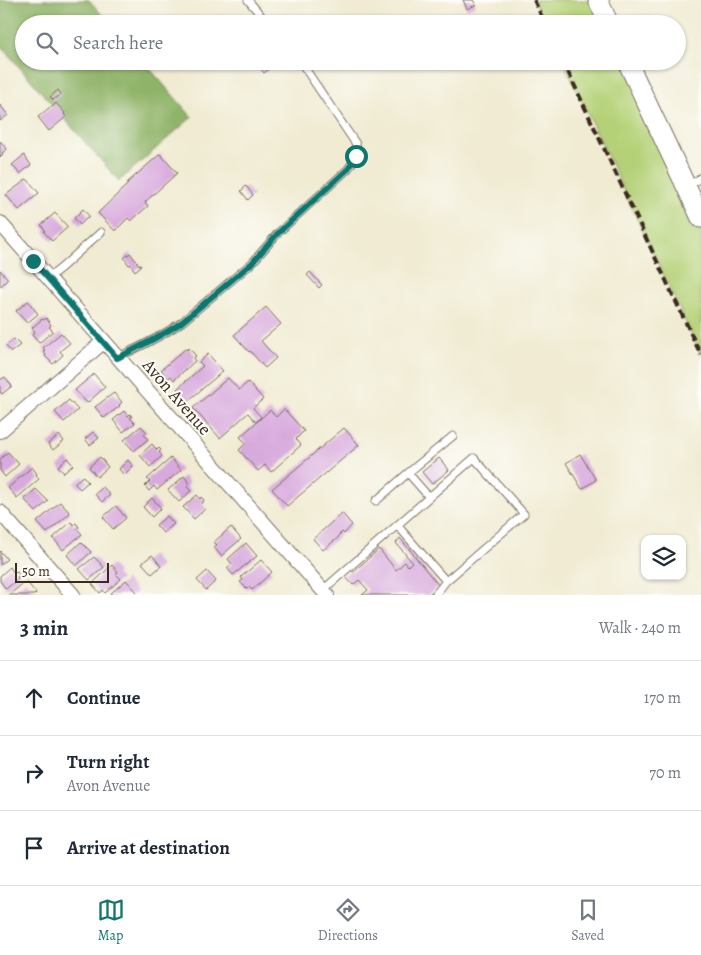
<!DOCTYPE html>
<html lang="en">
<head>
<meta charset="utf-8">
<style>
  :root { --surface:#fff; --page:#f6f6f7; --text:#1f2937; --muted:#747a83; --line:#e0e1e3; --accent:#0f766e }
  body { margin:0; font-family:Alegreya,serif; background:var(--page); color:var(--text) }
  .controls { position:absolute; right:15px; bottom:15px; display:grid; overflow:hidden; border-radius:10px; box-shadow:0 1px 4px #0004 }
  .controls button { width:45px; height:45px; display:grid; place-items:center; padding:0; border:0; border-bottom:1px solid var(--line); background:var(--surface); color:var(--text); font:25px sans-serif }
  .scale { position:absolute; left:15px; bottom:12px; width:94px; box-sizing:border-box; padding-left:5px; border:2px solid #3b2a1e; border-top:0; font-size:14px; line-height:18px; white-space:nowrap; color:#3b2a1e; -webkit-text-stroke:4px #fdfcf7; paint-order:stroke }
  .stop { position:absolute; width:15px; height:15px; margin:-11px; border:4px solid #0f766e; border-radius:50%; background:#fff }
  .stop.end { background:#0f766e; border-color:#fff; box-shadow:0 1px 5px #0008 }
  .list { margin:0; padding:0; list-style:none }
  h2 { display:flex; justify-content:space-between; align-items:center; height:65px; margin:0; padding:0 20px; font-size:21px }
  h2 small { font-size:16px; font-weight:400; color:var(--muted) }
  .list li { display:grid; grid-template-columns:32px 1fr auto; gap:15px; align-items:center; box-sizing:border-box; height:75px; padding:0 20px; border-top:1px solid var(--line) }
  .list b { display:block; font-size:19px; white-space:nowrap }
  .list p { margin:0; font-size:16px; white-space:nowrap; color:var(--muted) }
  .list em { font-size:16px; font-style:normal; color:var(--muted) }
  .icon { flex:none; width:28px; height:28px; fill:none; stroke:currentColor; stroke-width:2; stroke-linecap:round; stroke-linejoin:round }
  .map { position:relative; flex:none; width:701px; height:595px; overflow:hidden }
  .search { position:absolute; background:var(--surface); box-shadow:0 1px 4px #0004; left:15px; right:15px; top:15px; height:55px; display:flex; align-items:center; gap:12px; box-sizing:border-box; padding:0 18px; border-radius:28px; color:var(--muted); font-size:19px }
  .sheet { height:290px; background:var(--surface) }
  nav { display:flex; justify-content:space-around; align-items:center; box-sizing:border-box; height:70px; border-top:1px solid var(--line); background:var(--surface); font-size:14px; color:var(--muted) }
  nav a { display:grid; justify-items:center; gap:2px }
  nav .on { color:var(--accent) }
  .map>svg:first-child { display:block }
</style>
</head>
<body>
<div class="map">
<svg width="701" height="595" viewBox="0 0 701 595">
  <rect width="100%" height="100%" fill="#fdfcf7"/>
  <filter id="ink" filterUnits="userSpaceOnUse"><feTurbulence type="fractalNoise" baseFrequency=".02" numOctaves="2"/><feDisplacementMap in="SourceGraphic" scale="10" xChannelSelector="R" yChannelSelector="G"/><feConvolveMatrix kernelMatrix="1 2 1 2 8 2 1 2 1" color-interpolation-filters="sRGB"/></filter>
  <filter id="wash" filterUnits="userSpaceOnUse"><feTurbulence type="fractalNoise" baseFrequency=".0096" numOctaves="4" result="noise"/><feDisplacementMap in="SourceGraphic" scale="20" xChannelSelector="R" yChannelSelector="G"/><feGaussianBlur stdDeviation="1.12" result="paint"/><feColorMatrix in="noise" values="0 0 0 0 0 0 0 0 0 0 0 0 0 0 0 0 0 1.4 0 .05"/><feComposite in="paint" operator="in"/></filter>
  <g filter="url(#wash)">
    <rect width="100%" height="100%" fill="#f0ebd2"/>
    <path fill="#b4d177" stroke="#787e4a" d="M534,0h64l11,24h-64z
      M563,61h64l74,157v137z"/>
    <path fill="#8fb368" stroke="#656e43" d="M0,0h89l21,24h-86v37h119l49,56 -73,64 -119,-136z"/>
    <g id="blocks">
      <path fill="#d7a9dd" d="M463,0h10l3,5 -9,4z
        M267,61h3l3,4 -9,8 -4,-5z
        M58,90l3,4 -8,6 -3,-3z
        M56,103l9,10 -1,1 2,3 -17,14 -11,-14 12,-10 1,1z
        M0,105l8,10 -8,6z
        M0,141l7,8 -5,4 1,1 -3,3z
        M160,154l17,19 -32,29 3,4 -17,15 -3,-3 -13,13 -17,-18 30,-29 -1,-1z
        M24,155l7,10 -11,9 -8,-9z
        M27,179l12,14 -20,17 -13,-15z
        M246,186l7,9 -5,5 -7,-9z
        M83,209l6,7 -9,9 -6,-7z
        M55,213l13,14 -16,14 -8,-9 1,-2 -4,-5z
        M130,253l9,12 1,-1 1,2 -6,5 -5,-7 -1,1 -5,-7z
        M0,270l8,9 -8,8z
        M310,272l12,13 -3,3 -12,-13z
        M28,301l10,13 -11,9 -11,-12z
        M266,307l15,17 -20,17 15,17 -11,10 -15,-17 -1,1 -15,-17z
        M46,318l5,7 -2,2 4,4 -14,12 -7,-8 3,-3 -3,-4 10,-9 2,1z
        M61,333l9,10 -10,8 3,4 -10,9 -8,-8 1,-1 -3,-4 2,-1 -2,-2z
        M14,339l6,6 -9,7 -5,-6z
        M189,348l7,8 -3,2 2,3 -21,19 -3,-4 -3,3 -7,-9 24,-21 2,1z
        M208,354l15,17 -35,30 -11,-12 26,-23 -4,-4z
        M94,374l11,13 -18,16 -12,-13z
        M5,377l7,9 -10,8 -2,-2v-12z
        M228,378l11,12 9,-8 15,17 -10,9 8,9 -5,5 -8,-9 -28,25 -27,-30z
        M114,393l8,9 -3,3 1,1 -16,12 -9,-11 16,-12z
        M69,400l9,10 -14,12 -9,-10z
        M284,409l20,22 -8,8 5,6 -30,27 -6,-7 -7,6 -19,-21 7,-7 -6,-6 30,-27 6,7z
        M124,411l4,5 2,-2 2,3 -2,1 5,5 -12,9 -10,-12z
        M141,426l6,6 -3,2 4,5 -14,12 -10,-11z
        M344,428l15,17 -72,61 -15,-17z
        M93,432l6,6 -9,7 -5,-6z
        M59,435l5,6 -11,9 -5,-6z
        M152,444l5,6 2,-2 2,2 -2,2 3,4 -12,11 -10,-12z
        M8,452l11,12 -14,13 -5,-7v-11z
        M580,454l16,26 -14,9 -16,-26z
        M100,457l8,10 -11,10 -8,-10z
        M67,458l6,7 -9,8 -6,-7z
        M171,458l10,12 -24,20 -3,-4 -5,5 -4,-5 5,-5 -3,-2z
        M439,458l10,12 -17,14 -10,-12z
        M128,460l5,6 -9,9 -5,-6z
        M32,467l5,7 -1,1 3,4 -22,19 -9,-10z
        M83,476l5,6 -8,7 -6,-6z
        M184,476l5,7 -2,4 4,4 -12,11 -11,-12z
        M103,487l7,8 -8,7 -7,-8z
        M36,489l12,12 -12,11 -12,-13z
        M197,495l3,4 1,-2 3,3 -2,4 4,4 -12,11 -11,-12z
        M152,498l9,10 -9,9 -9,-10z
        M60,502l10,11 -23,20 -10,-11z
        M116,506l10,12 -13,11 -10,-12z
        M342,513l10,12 -8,9 -2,-2 -4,4 1,1 -16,13 -10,-11z
        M167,516l7,8 -11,9 -7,-8z
        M71,522l3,3 2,-2 3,4 -2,2 5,5 -19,16 -10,-12z
        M231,527l10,12 -20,17 -7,-9 3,-2 -3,-3z
        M400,538l39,48 -11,9h-66l6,-5 -9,-10 -6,5 -9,-10 7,-5 2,2 26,-23 17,21 9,-8 3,4 4,-4 -16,-19z
        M81,542l10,10 -15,14 -9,-11z
        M246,543l11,13 -24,19 -6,-7 5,-4 -4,-5z
        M0,551l7,8 -7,6z
        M152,555l9,11 -9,8 -10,-11z
        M94,557l10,10 -15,13 -10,-11z
        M261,560l11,12 -20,18 -3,-3 -2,2 -7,-7 3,-2 -2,-3z
        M112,565l6,7 -2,2 5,5 -16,14 -2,-3 -3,3 -8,-9z
        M10,567l4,6 2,-2 4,4 -3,2 2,1 -13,11 -6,-8v-5z
        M207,571l9,10 -10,9 -9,-10z
        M126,580l11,12 -4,3h-24z
        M26,581l10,12 -2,2h-25z"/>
    </g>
  </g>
  <g filter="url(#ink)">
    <use href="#blocks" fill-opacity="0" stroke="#7a6e5d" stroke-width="1"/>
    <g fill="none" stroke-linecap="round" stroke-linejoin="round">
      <g stroke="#7a6e5d" stroke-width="9">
        <path id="service" d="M248,0l20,24
          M687,188l14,-11
          M48,278l13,-10 40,-36
          M118,357c22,-10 44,-21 64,-35l70,-59 26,-30 70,-64 9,-13 -1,-12 -56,-83
          M408,473l45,-37
          M376,501l32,-28 21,24
          M397,525l49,56
          M323,590l151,-132 50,56 -78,67 -11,14"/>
      </g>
      <g stroke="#7a6e5d" stroke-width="16">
        <path id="minor" d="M0,223l327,372
          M0,431l103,-89
          M0,512l73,83"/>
      </g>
      <g stroke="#7a6e5d" stroke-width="21">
        <path id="secondary" d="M598,0l11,24
          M627,61l74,157"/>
      </g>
      <use href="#service" stroke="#fff" stroke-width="7"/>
      <use href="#minor" stroke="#fff" stroke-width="14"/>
      <use href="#secondary" stroke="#fff" stroke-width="19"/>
      <path stroke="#3b2a1e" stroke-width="4" stroke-dasharray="8 4" stroke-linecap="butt" d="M534,0l11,24
        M563,61l138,294"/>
    </g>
  </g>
  <g fill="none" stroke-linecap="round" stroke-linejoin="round" filter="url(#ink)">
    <path stroke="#0f766e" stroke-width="6" d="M33,261l84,97c22,-11 45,-22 65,-36l70,-59 26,-30 70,-64 8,-13"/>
  </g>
  <g text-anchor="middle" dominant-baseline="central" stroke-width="4" stroke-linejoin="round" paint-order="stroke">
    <g font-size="18" fill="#3b2a1e" stroke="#fdfcf7">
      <text transform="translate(177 397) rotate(49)">Avon Avenue</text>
    </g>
  </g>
</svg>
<div class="controls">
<button><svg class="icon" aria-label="layers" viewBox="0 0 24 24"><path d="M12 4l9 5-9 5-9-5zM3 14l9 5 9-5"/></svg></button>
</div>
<div class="scale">50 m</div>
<div class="stop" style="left:356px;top:156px"></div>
<div class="stop end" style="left:33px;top:261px"></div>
<div class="search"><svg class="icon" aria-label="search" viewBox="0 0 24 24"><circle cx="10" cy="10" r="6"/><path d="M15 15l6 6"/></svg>Search here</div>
</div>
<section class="sheet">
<h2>3 min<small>Walk · 240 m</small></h2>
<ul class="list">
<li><svg class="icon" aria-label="ahead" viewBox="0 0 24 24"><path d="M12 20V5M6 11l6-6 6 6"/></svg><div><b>Continue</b></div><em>170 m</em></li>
<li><svg class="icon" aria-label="right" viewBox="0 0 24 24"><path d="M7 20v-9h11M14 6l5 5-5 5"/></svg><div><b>Turn right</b><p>Avon Avenue</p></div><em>70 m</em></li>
<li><svg class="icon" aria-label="arrive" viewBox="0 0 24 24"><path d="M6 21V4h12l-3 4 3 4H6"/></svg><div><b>Arrive at destination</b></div></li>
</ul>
</section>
<nav>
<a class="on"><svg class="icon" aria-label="map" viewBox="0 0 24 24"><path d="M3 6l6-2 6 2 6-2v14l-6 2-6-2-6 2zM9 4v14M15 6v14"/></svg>Map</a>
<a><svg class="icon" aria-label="directions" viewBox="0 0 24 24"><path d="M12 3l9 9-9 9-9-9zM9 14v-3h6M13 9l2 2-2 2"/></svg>Directions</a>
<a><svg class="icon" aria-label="saved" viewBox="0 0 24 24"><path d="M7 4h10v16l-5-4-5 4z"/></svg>Saved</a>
</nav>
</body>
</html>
